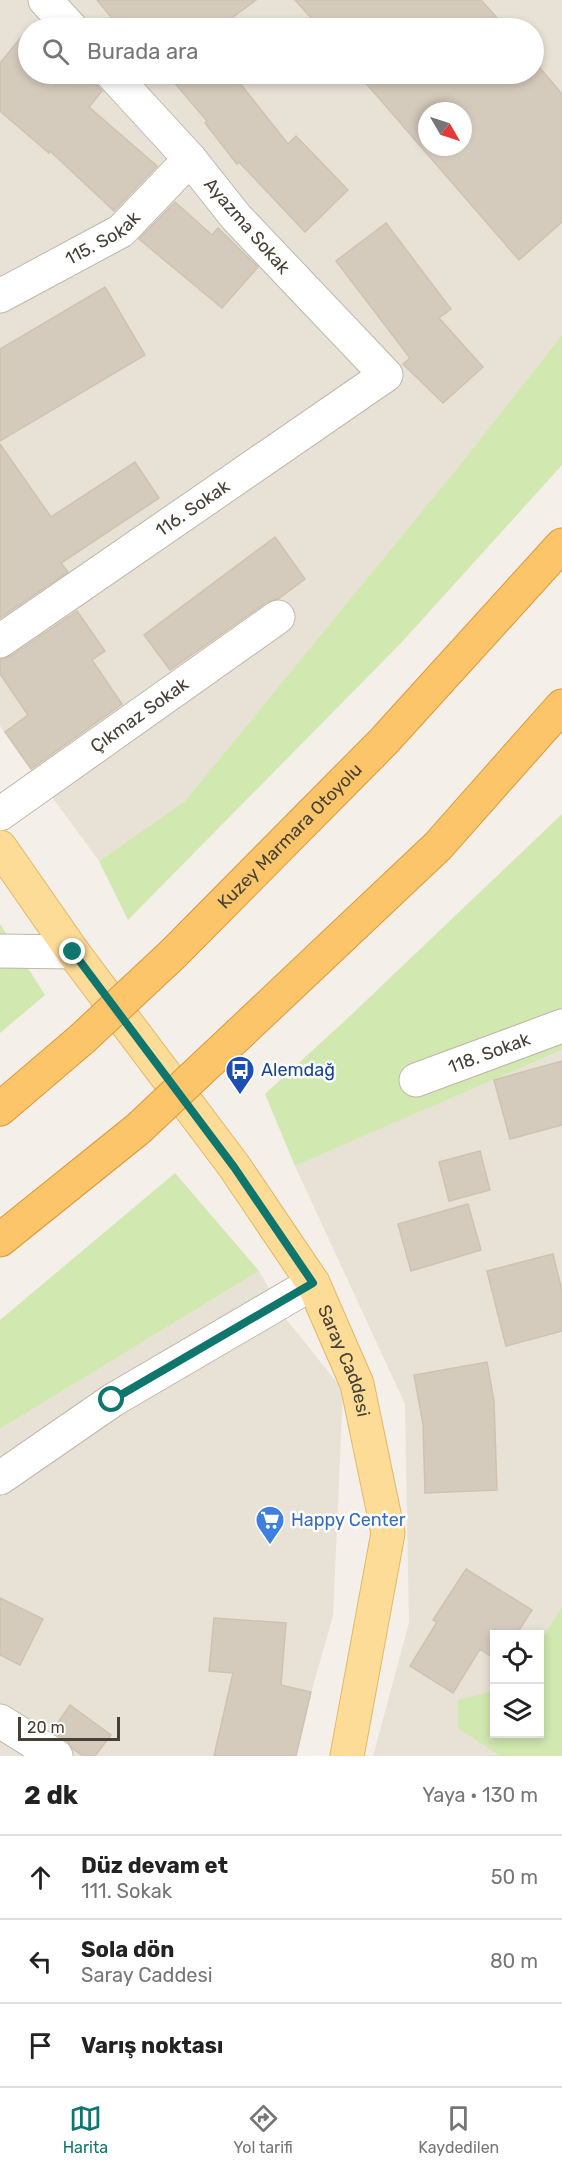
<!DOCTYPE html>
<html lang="tr">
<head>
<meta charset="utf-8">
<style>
  :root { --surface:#fff; --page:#f6f6f6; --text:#222; --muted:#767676; --line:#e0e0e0; --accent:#0f766e }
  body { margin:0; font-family:Rubik,sans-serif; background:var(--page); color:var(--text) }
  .controls { position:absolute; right:18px; bottom:18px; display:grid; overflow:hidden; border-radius:0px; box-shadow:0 3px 9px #0003 }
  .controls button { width:54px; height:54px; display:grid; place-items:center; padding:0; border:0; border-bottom:2px solid var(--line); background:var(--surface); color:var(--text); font:30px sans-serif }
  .compass { position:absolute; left:418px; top:102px; width:54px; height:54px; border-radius:50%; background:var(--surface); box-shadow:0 3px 9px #0003; rotate:129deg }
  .scale { position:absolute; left:18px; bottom:15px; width:102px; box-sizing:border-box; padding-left:6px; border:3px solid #474036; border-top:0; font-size:16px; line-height:21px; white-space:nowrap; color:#474036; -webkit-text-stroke:4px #fff; paint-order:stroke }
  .stop { position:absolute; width:18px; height:18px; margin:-14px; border:4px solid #0f766e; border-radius:50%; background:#fff }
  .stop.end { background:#0f766e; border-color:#fff; box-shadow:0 2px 6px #0008 }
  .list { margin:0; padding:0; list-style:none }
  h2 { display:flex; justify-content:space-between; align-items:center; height:78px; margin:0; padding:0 24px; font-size:26px }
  h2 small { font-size:20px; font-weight:400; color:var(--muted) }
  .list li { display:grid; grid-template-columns:39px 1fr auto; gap:18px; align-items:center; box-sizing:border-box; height:84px; padding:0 24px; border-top:2px solid var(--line) }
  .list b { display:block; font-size:22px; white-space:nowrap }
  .list p { margin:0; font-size:20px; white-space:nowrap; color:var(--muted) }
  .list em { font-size:20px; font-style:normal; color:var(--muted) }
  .icon { flex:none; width:33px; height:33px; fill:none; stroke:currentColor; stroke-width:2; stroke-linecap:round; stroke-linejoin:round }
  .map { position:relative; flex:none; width:562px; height:1756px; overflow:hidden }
  .search { position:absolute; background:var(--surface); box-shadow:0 3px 9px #0003; left:18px; right:18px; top:18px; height:66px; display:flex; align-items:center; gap:15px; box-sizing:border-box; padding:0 21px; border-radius:33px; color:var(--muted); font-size:22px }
  .sheet { height:330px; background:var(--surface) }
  nav { display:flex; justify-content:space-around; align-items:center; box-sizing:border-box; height:84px; border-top:2px solid var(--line); background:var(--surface); font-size:16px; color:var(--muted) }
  nav a { display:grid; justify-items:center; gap:3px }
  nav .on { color:var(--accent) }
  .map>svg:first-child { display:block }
</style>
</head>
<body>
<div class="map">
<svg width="562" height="1756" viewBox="0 0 562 1756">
  <rect width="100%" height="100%" fill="#f4efe8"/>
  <path fill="#e8e1d6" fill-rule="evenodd" d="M0,0h562v335l-99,126 -278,340 -86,60 -99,-135zM28,28h506v46h-506zM427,111h36v36h-36z
    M562,1050v706h-189l36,-133 -4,-219 -110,-238zM494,1634h46v100h-46z
    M259,1271l27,48 57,71 -10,226 -40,140h-293v-327z"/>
  <path fill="#d1e8b1" d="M562,335v130l-161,178 -273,277 -29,-59 86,-60 278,-340z
    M562,814v236l-267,116 -30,-72 86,-79z
    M0,924l45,71 -45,38z
    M175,1173l84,98 -259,158v-109z
    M562,1608v148h-62l-42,-28v-28l36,-9v43h46v-93z"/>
  <path fill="#d5cbbd" stroke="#d0c2b0" stroke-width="1.5" fill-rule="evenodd" d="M97,0h159l-38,28h-98z
    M295,0h186l25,28h-186z
    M28,29v45h59l15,17 -13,16 68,59 -43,45 -64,-60 -1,2 -49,-42v-48z
    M534,61l28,33v128l-43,38 -161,-186h176zM427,111h36v36h-36z
    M167,74h75l3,2 -6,6 49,62 8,-8 52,54 -43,42 -66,-70 -2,2 -32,-41 2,-2z
    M175,202l37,33 6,-7 40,39 -36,41 -83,-69z
    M386,223l65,86 -12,9 44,49 -40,36 -40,-39 7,-6 -74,-97z
    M105,287l40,68 -145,86v-92z
    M0,444l51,73 84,-55 24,36 -98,65 7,9 -68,46z
    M275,537l30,42 -27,20 -11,3 -97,68 -26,-35z
    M77,611l28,40 -13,9 30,44 -91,65 -26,-37 23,-17 -28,-41v-15l11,-3z
    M562,1061v64l-52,14 -16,-59z
    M480,1151l10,39 -41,11 -10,-39z
    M468,1204l13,46 -70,21 -13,-47z
    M553,1254l9,37v40l-56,15 -19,-75z
    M487,1362l7,39 3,89 -72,3 -2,-69 -9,-49z
    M466,1569l66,41 -16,25h-21v24l-15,-10 -27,44 -43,-27 27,-44 -4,-2z
    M0,1598l43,21 -23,46 -20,-10z
    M214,1618l72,5 -5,62 30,7 -15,64h-82l19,-83 -24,-2z
    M70,1705l41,30 -16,21h-12l-10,-7 -7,-9 -14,-9z"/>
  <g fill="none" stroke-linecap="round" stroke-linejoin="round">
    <g stroke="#bfb7aa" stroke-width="35">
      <g id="minor">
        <path d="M45,0l26,28"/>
        <path id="s1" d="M0,296l121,-65 69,-72"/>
        <path id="s2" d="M0,641l386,-266 -150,-158 -46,-58 -78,-85"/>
        <path id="s3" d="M0,814l278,-197"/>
        <path d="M0,951l73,1"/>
        <path id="s4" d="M416,1080l146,-54"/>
        <path d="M0,1478l113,-78 200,-117"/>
        <path d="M0,1721l56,35"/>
      </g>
    </g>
    <g stroke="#e3b866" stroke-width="35">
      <g id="primary">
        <path id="s5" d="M0,847l73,105 161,214 79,117 44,101 31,149 -41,223"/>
      </g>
    </g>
    <g stroke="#dc9939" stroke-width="35">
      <g id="motorway">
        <path id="s6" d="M173,954l211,-213 178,-196"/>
        <path d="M240,1033l198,-187 124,-140"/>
        <path d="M0,1109l82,-70"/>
        <path d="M0,1240l138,-111"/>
      </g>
    </g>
    <use href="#minor" stroke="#fff" stroke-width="33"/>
    <use href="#primary" stroke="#fddc97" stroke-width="33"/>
    <use href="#motorway" stroke="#fcc56a" stroke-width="33"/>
    <g stroke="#dc9939" stroke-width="35" stroke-linecap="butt">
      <path id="motorway-bridge" d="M82,1039l91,-85
        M138,1129l102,-96"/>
    </g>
    <use href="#motorway-bridge" stroke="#fcc56a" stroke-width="33"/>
  </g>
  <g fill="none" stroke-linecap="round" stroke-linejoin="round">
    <path stroke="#0f766e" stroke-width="8" d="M73,952l161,215 79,116 -201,117"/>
  </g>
  <defs>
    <g id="bus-pin" transform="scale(1.5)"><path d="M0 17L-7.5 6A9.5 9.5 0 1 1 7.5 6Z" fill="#1a4fb4" stroke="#fff"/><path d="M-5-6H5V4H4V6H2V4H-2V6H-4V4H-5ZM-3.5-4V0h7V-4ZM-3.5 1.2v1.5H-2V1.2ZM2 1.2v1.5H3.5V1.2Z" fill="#fff"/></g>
    <g id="supermarket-pin" transform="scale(1.5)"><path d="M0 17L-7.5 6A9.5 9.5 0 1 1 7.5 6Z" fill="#3f7fe0" stroke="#fff"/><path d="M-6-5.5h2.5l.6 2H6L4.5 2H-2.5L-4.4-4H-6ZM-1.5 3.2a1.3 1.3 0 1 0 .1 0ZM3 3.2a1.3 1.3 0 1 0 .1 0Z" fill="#fff"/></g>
  </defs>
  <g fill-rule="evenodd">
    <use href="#bus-pin" x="240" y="1070"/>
    <use href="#supermarket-pin" x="270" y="1520"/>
  </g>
  <g text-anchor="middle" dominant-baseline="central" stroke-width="5" stroke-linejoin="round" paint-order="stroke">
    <g font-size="18" fill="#474036" stroke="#fff">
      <text transform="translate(247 226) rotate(49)">Ayazma Sokak</text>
      <text stroke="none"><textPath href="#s1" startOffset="118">115. Sokak</textPath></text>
      <text stroke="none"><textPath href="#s2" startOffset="234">116. Sokak</textPath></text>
      <text stroke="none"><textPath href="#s3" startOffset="171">Çıkmaz Sokak</textPath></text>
      <text stroke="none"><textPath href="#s6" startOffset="166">Kuzey Marmara Otoyolu</textPath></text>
      <text stroke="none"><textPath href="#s4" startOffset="78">118. Sokak</textPath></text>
      <text stroke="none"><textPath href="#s5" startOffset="621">Saray Caddesi</textPath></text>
    </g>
    <g font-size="18" fill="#164399" stroke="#fff" text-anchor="start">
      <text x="261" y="1070">Alemdağ</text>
    </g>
    <g font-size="18" fill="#366cbe" stroke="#fff" text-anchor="start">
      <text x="291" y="1520">Happy Center</text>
    </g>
  </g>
</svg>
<div class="controls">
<button><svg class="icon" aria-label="locate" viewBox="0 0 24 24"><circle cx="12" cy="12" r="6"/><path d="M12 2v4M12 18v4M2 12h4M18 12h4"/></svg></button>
<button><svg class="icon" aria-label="layers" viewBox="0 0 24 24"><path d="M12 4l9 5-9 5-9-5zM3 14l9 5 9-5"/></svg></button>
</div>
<svg class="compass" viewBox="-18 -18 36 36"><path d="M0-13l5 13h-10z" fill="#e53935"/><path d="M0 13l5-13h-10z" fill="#767676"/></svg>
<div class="scale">20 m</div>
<div class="stop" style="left:112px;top:1400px"></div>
<div class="stop end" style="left:73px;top:952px"></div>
<div class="search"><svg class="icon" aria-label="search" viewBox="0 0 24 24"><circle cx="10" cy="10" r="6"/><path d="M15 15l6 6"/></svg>Burada ara</div>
</div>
<section class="sheet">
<h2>2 dk<small>Yaya · 130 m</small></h2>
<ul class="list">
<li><svg class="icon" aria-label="ahead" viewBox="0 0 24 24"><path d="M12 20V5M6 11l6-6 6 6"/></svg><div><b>Düz devam et</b><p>111. Sokak</p></div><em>50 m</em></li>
<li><svg class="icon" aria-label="left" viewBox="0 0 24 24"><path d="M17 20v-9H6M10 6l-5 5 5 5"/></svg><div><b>Sola dön</b><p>Saray Caddesi</p></div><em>80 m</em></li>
<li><svg class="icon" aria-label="arrive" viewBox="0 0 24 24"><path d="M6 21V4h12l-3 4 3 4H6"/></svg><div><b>Varış noktası</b></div></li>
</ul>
</section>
<nav>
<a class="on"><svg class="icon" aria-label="map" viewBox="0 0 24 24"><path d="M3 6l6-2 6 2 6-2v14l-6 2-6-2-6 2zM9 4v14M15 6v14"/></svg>Harita</a>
<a><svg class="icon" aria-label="directions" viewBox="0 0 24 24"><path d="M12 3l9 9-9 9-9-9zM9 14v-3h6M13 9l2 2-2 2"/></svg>Yol tarifi</a>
<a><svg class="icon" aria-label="saved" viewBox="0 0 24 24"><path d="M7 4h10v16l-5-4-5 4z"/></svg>Kaydedilen</a>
</nav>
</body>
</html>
